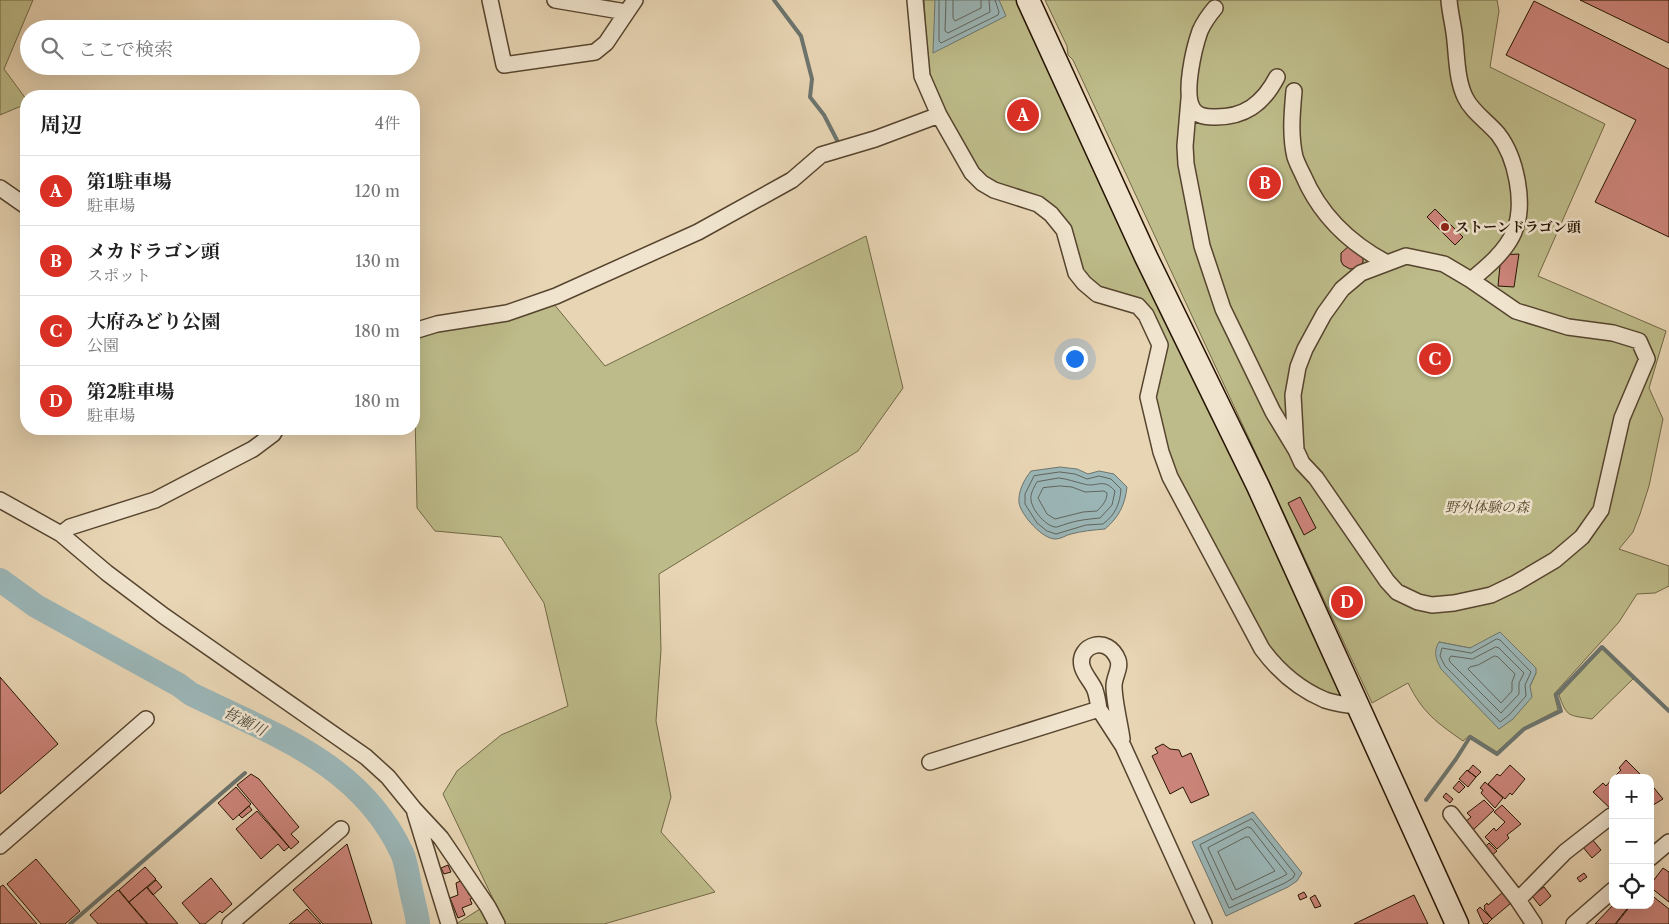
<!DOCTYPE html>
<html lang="ja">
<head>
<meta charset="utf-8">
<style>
  :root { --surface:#fff; --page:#f2f2f2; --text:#222; --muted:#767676; --line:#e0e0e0; --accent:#d93025 }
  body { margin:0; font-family:"Libre Caslon Text","Noto Serif JP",serif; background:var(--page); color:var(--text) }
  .controls { position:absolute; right:15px; bottom:15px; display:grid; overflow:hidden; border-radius:10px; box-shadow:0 5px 20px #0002 }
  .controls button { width:45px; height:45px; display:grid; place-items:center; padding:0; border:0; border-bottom:1px solid var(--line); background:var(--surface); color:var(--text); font:25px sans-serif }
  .you { position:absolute; left:1074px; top:358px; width:18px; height:18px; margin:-12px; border:4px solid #fff; border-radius:50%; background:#1a73e8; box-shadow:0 0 0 8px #1a73e833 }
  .badge { display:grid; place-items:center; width:32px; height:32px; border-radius:50%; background:var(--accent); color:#fff; font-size:16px; font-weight:700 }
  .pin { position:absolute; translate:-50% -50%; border:2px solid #fff; box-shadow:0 1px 5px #0006 }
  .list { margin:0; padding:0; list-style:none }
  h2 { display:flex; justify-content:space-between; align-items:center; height:65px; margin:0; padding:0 20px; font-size:21px }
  h2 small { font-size:16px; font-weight:400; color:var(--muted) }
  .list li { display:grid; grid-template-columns:32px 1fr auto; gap:15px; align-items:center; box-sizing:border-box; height:70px; padding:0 20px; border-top:1px solid var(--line) }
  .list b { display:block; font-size:19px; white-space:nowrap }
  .list p { margin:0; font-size:16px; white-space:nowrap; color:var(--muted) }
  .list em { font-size:16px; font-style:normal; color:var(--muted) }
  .icon { flex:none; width:28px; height:28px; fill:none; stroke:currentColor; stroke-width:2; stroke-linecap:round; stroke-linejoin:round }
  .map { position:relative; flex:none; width:1669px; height:924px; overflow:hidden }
  .search { position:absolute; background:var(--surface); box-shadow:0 5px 20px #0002; left:20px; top:20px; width:400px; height:55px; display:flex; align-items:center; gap:12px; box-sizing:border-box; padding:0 18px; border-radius:28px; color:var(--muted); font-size:19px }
  .panel { position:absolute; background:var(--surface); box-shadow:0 5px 20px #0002; left:20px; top:90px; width:400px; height:345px; border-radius:20px }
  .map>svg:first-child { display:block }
</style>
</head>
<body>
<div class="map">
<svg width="1669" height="924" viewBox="0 0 1669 924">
  <rect width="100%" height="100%" fill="#e8d5b4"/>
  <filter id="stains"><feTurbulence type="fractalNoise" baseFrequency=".004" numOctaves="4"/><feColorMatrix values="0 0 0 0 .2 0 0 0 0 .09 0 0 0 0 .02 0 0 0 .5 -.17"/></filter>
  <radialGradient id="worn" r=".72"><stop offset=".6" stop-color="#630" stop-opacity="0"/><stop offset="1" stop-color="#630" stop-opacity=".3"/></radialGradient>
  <path fill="#bdbb89" stroke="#726846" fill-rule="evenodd" d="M0,0h33l-29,69 22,30v5l-26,11z
    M924,0h95l328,701 -21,-5 -28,-16 -32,-33 -101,-196 -11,-54 6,-35 -14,-58 -50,-14 -11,-10 -18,-53 -72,-43 -17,-12 -47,-87 -3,-14z
    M1045,0h452l2,11 -9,56 115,57 -67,152 128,55 -17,57 14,31 -14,67 -9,28 -7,18 -14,17 50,17v20l-14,7 -18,1 -18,28 -65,72 4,16 -35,18 -26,24 -27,-17 -7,6c-27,-19 -40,-28 -55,-58l-36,20 -299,-643 -5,-5 -1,-9zM1439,642l31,6 66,25 -6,13z
    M866,236l37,152 -45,63 -199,123 2,76 -5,71 15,76 -10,35 54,60 -111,32h-99l-62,-130 14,-23 44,-36 67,-29 -24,-103 -43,-66 -66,-6 -18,-23 -2,-94 -1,-4v-74l139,-33 52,63z
    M1602,649l31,30 -41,40c-23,-4 -25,-1 -33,-24z
    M480,909l3,2 9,13h-36z"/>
  <path fill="#9bb6b7" stroke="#6c756f" d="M935,0h64l7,16 -73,37z
    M1060,467l17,2 11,5 11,-3 15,3 13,13c-2,18 -8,30 -22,42 -12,1 -23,2 -34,5 -5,1 -10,5 -15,5 -13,1 -35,-24 -37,-36 -1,-12 5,-23 12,-32z
    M1500,632l36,36v5l-6,13 2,11 -19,22 -14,10 -58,-60c-5,-10 -8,-17 -2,-27l31,6z
    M1253,812l49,61 -5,8 -9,6 -62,29 -34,-74z"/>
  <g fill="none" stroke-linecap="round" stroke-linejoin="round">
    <path stroke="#60655c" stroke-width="1" d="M939,0v41l2,2 57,-28 1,-3 -4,-12
      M946,0l-1,31 3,2 42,-21 -1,-12
      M953,0v18l2,3 26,-13v-8
      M1060,472l15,2 12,5 12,-3 12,3 10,10c-1,15 -6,26 -18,35l-17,1 -30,9 -9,-3 -10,-8 -12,-19v-10l9,-18z
      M1059,478c9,1 16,4 25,6 13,4 19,-7 31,7l-3,14 -12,13c-11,1 -21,2 -31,5 -4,1 -8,3 -12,4 -10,1 -25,-17 -26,-27 -1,-6 3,-13 6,-18z
      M1060,486l12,1 13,5 19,-1 3,2c0,8 -5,13 -10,18l-14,1 -28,7 -8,-5 -9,-16 5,-10z
      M1497,639l3,1 31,32 -6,13 1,11 -17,19 -9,7 -55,-56 -5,-10 2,-8 29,5z
      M1496,647l3,1 25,25 -5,10v11l-18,19 -51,-51 -1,-3 2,-3 21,3z
      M1495,656l3,1 17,17 -3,8v9l-11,12 -33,-34 2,-2 8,-2z
      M1252,819l43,55 -2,4 -8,5 -56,25 -29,-63z
      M1248,827l3,1 36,46 -5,3 -50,23 -24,-52z
      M1246,837h3l26,34 -39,19 -18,-38z"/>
    <path stroke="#6c756f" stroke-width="4" d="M774,0l27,36 11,43 -2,18 14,18 15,29
      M1426,800l30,-41 14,-22 27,17 27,-25 37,-18 -5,-16 46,-48 67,64
      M70,924l175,-151"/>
    <path stroke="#9bb6b7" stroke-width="24" d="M0,580l36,26 143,79 12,9c83,41 169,69 211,159 5,11 6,26 9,37 2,11 6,23 7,34"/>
  </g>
  <path fill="#cd857b" stroke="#261402" d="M1580,0h89v43z
    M1534,1l135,68v168l-74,-35 41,-82 -130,-65z
    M1259,174l15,13 -4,4 -15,-13z
    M1435,209l28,28 -8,8 -28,-28z
    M1349,246l14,8v8l-6,6 -7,1 -7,-4 -2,-4v-8z
    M1519,254l-5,33 -16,-1 3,-31z
    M1300,497l16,31 -12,7 -16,-32z
    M0,677l58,67 -58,50z
    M1163,744l7,5 9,1 3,7 9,-4 18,42 -18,8 -8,-16 -13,7 -18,-38 6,-3 -3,-5z
    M1626,760l14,14 -4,4h-23l8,-8 -2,-2z
    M1473,765l8,7 -5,5 -8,-6z
    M1510,765l15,14 -13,16 -2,-2 -5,6 -17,-15 9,-10 3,2z
    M1467,770l9,7 -8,10 -9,-8z
    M251,774l8,5 40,48 -8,7 8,8 -8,7 -54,-64z
    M1613,778v33l-20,-19 10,-9 3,3z
    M1459,781l6,6 -6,6 -6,-5z
    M1485,782l18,16 -8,10 -14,-15 2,-3 -3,-2z
    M1650,783l13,16 -13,8z
    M236,787l15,17 -18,16 -15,-17z
    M1446,793l7,6 -3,4 -7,-6z
    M1484,800l10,10 -22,21 -8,-8 7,-6 -4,-4z
    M1502,805l19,19 -14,11 2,3 -12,11 -12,-12 9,-9 2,3 9,-9 -11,-10z
    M249,806l3,4 -10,8 -3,-3z
    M257,811l32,36 -5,4 -6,-7 -17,15 -25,-30z
    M1591,838l10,12 -9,8 -10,-12z
    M1489,843l8,8 -6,5 -8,-7z
    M347,844l25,80h-49l-30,-34z
    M36,859l44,52 -15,13h-24l-34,-40z
    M448,865l3,7 -7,2 -3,-6z
    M145,867l11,12 -27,23 -10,-12z
    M1663,868l6,4v30l-19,-15v-2z
    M1584,873l3,4 -7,5 -3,-4z
    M211,878l21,26 -10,9 -2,-2 -15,13h-5l-18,-21z
    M156,880l6,7 -9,8 -6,-7z
    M463,880l6,15 3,-1 1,4 -3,1 2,5 -10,4 3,7 -7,3 -8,-20 8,-3 -2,-12z
    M3,885l34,39h-37v-37z
    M147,887l31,37h-30l-19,-22z
    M1544,887l7,9 -11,10 -8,-10z
    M118,890l29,34h-49l-8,-9z
    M1304,892l3,5 -7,3 -2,-5z
    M1502,893l9,10 -19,16 -8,-10 1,-1 -1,-2 3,-3 1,2z
    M1650,894l19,15v15h-53l15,-19h19z
    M1315,895l6,11 -6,2 -5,-10z
    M1414,895l14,29h-74z
    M1613,905h17l-15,19h-20z
    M1480,907l12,12 -5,5h-3l-2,-3 -5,-11z
    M307,909l14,15h-32l11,-9z"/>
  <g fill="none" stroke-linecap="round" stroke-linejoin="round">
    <g stroke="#56442e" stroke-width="18">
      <path id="street" d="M490,0l14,65 91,-13 11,-9 29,-43
        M555,0l71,12
        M915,0l7,76 17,39 33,58 10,10 12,7 44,14 13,10 13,16 12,43 8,10 13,11 41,12 8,9 14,30 -12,52 13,55 9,25 92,172c17,23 37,40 63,51 11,4 24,5 35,7
        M1449,0c1,14 5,27 6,41 2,19 2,39 10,56 7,15 22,24 33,37 18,23 28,70 16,98 -8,19 -27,35 -43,48
        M1215,8c-6,7 -11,14 -15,23 -6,17 -17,63 -7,78 4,7 13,8 20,8 31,1 50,-13 64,-40
        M1294,91c-2,22 -4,45 1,66 2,6 5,12 8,18 17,40 46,68 84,88
        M1189,99l-4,47 1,18 16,82 21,63 50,103 23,38 6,13 14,15 71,103 10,11 21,10 14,3 22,-2 37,-8 25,-12 39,-23 27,-23 19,-27 21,-92 25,-59 -8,-18 -26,-8 -45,-6 -52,-16 -45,-31 -27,-16 -38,-8 -45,17 -19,16 -18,25 -19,35 -7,18 -5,28 3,55
        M0,188l26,18
        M414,331l23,-7 70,-11 49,-17 142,-64 94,-52 29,-25 54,-16 64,-24
        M0,500l61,34 46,39 57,43 202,141 22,20 26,32 27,29 47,69 9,17
        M61,534l9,-7 85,-27 98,-51 20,-15 3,-5
        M1099,709c-1,-7 -2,-13 -4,-19 -3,-8 -11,-15 -13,-24 -5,-21 26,-32 36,-6 3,8 -4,17 -4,26 0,15 6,38 8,53
        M930,762l169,-53 24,37 81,178
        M415,813l34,111
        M1451,814l67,86 16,24
        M0,846l146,-127
        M1650,858l19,-16
        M1518,900l47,-48 46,-36 2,1
        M230,924l111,-95
        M1574,924l39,-34"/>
    </g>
    <g stroke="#261402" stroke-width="25">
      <path id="secondary" d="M1028,0l118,257 112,229 199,438"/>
    </g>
    <use href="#street" stroke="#f0e4ce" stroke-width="15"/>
    <use href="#secondary" stroke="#f0e4ce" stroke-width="22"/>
  </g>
  <circle fill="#8f2418" stroke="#f0e4ce" stroke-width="2" cx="1445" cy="227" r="5"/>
  <g text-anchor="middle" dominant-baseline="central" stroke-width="5" stroke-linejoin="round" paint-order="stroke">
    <g font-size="14" font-weight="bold" fill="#261402" stroke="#f0e4ce" text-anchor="start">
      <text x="1455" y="227">ストーンドラゴン頭</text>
    </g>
    <g font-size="14" font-style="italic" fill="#53462a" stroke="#f0e4ce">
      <text x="1487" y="507">野外体験の森</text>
    </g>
    <g font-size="15" font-style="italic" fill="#4f4d41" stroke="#f0e4ce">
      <text transform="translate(245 721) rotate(27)">皆瀬川</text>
    </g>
  </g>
  <rect width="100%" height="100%" filter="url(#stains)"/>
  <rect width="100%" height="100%" fill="url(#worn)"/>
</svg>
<div class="controls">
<button>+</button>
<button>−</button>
<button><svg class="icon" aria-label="locate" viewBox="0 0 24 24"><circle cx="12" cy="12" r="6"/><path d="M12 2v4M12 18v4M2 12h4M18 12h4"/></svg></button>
</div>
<div class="you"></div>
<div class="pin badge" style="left:1023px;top:115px">A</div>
<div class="pin badge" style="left:1265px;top:183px">B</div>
<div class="pin badge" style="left:1435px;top:359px">C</div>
<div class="pin badge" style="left:1347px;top:602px">D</div>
<div class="search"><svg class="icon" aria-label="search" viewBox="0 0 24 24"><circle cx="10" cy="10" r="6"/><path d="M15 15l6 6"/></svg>ここで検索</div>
<section class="panel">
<h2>周辺<small>4件</small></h2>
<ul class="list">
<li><span class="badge">A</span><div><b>第1駐車場</b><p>駐車場</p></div><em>120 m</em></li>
<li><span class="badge">B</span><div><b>メカドラゴン頭</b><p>スポット</p></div><em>130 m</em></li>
<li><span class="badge">C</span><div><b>大府みどり公園</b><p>公園</p></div><em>180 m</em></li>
<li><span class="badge">D</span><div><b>第2駐車場</b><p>駐車場</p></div><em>180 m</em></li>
</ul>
</section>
</div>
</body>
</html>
